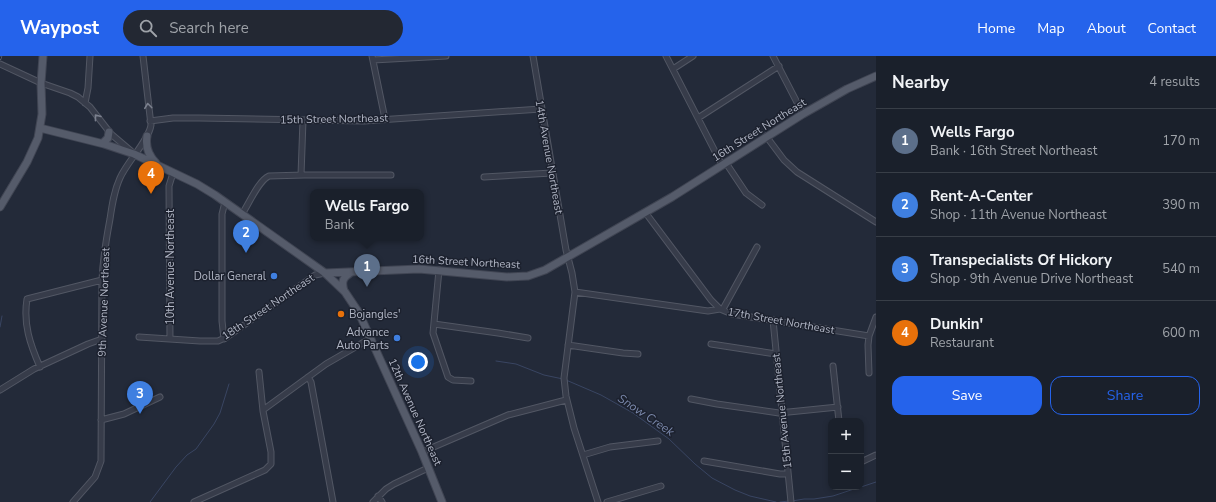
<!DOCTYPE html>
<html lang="en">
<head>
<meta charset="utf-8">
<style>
  :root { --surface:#1a202b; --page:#232833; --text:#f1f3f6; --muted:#9fa3a9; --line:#383e47; --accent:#2563eb }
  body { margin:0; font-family:"Nunito Sans",sans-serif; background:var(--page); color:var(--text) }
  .controls { position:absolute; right:12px; bottom:12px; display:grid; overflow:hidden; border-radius:8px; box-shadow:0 2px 6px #0003 }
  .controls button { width:36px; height:36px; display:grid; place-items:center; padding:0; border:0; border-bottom:1px solid var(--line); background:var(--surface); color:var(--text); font:20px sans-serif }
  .you { position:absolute; left:418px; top:306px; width:14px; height:14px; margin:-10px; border:3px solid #fff; border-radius:50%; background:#1a73e8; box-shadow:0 0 0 6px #1a73e833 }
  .badge { display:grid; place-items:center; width:26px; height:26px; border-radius:50%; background:var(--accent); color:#fff; font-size:13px; font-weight:700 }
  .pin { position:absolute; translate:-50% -33px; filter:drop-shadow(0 1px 2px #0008) }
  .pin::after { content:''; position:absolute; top:21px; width:14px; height:12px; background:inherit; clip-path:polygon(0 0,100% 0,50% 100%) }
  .popup { position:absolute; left:310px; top:133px; width:114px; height:52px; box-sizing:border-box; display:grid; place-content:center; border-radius:8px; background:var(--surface); filter:drop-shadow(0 1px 3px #0005); font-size:13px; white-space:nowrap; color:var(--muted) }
  .popup b { font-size:15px; color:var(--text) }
  .popup::after { content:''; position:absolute; left:50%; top:100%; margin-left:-8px; border:8px solid transparent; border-top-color:var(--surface) }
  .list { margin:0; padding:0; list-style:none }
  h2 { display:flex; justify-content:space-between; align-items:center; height:52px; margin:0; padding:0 16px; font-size:17px }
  h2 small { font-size:13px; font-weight:400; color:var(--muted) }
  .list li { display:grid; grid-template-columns:26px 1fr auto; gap:12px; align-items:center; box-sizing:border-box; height:64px; padding:0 16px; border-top:1px solid var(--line) }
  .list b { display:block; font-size:15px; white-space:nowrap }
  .list p { margin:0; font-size:13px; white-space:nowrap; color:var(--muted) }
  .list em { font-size:13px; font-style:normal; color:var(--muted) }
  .actions { display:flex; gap:8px; padding:12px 16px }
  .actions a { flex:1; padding:9px 0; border:1px solid var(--accent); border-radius:12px; text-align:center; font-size:14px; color:var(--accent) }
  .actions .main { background:var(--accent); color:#fff }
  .icon { flex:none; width:22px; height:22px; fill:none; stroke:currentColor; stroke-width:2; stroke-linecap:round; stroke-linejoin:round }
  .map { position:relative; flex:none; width:876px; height:446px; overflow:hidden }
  header { display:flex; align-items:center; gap:24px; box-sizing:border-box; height:56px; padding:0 20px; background:var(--accent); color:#fff }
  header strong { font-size:19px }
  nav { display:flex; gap:22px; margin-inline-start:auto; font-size:14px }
  .search { width:280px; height:36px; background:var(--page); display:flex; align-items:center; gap:10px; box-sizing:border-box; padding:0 14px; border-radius:22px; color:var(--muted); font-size:15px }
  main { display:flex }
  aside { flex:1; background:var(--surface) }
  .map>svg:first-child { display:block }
</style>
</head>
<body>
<header>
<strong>Waypost</strong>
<div class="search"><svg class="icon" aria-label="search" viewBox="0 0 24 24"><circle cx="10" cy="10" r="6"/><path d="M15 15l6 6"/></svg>Search here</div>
<nav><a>Home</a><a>Map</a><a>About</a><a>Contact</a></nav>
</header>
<main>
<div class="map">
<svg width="876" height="446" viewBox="0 0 876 446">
  <rect width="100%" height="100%" fill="#232a39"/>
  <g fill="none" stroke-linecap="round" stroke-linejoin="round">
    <path stroke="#394562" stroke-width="1" d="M0,271l2,-11
      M496,305l20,3 28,11 19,4
      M566,324l35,15 32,18 36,26 26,25 17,14 23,12 15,6 26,6
      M861,431l15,-5
      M792,445l12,-2h10l19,-3 27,-9
      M150,446l26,-35 11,-12 9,-6 18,-25 6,-11 9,-29
      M780,446l9,-1"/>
    <g stroke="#525764" stroke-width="7">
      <path id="minor" d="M372,0l13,63
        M533,0l33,194 6,23 3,19 -11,86 2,18 8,32 24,74
        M666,0l56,109
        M773,0l30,58
        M373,4l73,-4
        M0,8l41,19 29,10 8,4 12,10 21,27 20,17
        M673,13l20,-13
        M85,47l3,-15 2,-32
        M698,62l81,-52
        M150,65l23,-3h26l165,3 177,-12
        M766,80l18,24 13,12 79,50
        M726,107l20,30 16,12
        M301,119l2,-55
        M484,121l68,-4
        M645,156l66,88 9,9h3l34,-62
        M242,158c7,-10 16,-33 27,-38l35,-1h87
        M439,214l-6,63 15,44 5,3 18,1
        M575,236l133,19 12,-2 12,5 137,22
        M773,264l18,182
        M434,268l64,9 30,5
        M139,281l61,4h18l9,-4 88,-62 10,-2
        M170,283l-1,-153 4,-13
        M224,283l-2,-18v-107l3,-12
        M711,288l65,10
        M568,289l55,8 15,1
        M833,310l6,55
        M40,311c-10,-23 -17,-43 -13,-68l75,-19
        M869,317l-1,-28 1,-9 7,-19
        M308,321l3,5 22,120
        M0,334l34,-21 54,-25 14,-5
        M691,343l26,5 62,9 59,-6
        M263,354l63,-46 45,-26
        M101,364l23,-6 36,-17
        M422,396l86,-37 58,-15
        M583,399l27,-8 48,-6
        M704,405l76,13h8
        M861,406l15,-7
        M378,440l4,6
        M73,446l22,-25 6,-16 1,-181c1,-21 4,-40 8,-61 2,-14 4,-28 10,-41 7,-16 29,-38 31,-53l-8,-69
        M194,446l71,-32 6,-6v-12l-8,-41 -4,-39
        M373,446l13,-13 8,-5 34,-16
        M607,446l54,-16"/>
    </g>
    <g stroke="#404553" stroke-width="9">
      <path id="major" d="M40,72l64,16 30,10 63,30 18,11 110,78 20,19 14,21 63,139 20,50
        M147,80c-2,11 1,19 9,27
        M103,87l5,-5 1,-6
        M0,151l27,-45 11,-24 4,-24 -1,-31 2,-27
        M325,217l94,-4 88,8 21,-1 17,-6 127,-73 131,-83 44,-25 29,-13
        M344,235c-3,-10 -1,-14 8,-19"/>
    </g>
    <use href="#minor" stroke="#373c4a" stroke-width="5"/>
    <use href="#major" stroke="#555b6a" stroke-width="7"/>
    <g stroke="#595f70" stroke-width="2.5">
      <path id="rail" d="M0,3l1,-3"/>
    </g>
    <use href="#rail" stroke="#1c212e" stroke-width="1" stroke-dasharray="3" stroke-linecap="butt"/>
  </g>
  <defs><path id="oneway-chevron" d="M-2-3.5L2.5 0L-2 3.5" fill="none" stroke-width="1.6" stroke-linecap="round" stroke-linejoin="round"/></defs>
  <g stroke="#7b808e">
    <use href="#oneway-chevron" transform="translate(148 50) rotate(-97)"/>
    <use href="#oneway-chevron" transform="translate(97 61) rotate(-128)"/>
  </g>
  <g fill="#3f7fe0" stroke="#1c212e" stroke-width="1.5">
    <circle cx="274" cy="220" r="4"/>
    <circle cx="397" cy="282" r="4"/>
  </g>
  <circle fill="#e8710a" stroke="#1c212e" stroke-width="1.5" cx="341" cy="258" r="4"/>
  <g text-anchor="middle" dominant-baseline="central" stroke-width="3" stroke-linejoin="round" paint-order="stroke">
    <g font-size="11" fill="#b2b7c6" stroke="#1c212e">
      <text transform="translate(334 63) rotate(-1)">15th Street Northeast</text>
      <text transform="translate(759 74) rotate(-32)">16th Street Northeast</text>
      <text transform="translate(549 101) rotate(80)">14th Avenue Northeast</text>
      <text transform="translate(466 206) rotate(3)">16th Street Northeast</text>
      <text transform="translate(170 211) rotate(-90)">10th Avenue Northeast</text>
      <text transform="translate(104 246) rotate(-88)">9th Avenue Northeast</text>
      <text transform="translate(268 251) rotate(-34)">18th Street Northeast</text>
      <text transform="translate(781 265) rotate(10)">17th Street Northeast</text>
      <text transform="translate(782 355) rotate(-96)">15th Avenue Northeast</text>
      <text transform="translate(415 356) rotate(66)">12th Avenue Northeast</text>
    </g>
    <g font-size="11" fill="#b2b7c6" stroke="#1c212e" text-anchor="end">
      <text x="266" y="220">Dollar General</text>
      <text x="349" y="258" text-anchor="start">Bojangles'</text>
      <text x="389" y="276">Advance<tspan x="389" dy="13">Auto Parts</tspan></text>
    </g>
    <g font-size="12" font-style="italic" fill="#7b89ac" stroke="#1c212e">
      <text transform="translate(646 359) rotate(34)">Snow Creek</text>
    </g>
  </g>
</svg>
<div class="controls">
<button>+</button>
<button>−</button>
</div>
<div class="you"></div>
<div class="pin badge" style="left:367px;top:231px;background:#5c6f8a">1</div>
<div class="popup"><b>Wells Fargo</b>Bank</div>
<div class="pin badge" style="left:246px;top:197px;background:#3f7fe0">2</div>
<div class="pin badge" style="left:140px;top:358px;background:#3f7fe0">3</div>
<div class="pin badge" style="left:151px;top:138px;background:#e8710a">4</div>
</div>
<aside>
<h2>Nearby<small>4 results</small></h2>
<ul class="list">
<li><span class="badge" style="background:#5c6f8a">1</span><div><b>Wells Fargo</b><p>Bank · 16th Street Northeast</p></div><em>170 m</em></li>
<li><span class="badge" style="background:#3f7fe0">2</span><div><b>Rent-A-Center</b><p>Shop · 11th Avenue Northeast</p></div><em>390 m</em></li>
<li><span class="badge" style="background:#3f7fe0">3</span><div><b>Transpecialists Of Hickory</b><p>Shop · 9th Avenue Drive Northeast</p></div><em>540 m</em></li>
<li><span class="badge" style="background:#e8710a">4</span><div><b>Dunkin'</b><p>Restaurant</p></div><em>600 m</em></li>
</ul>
<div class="actions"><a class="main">Save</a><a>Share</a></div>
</aside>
</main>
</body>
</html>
